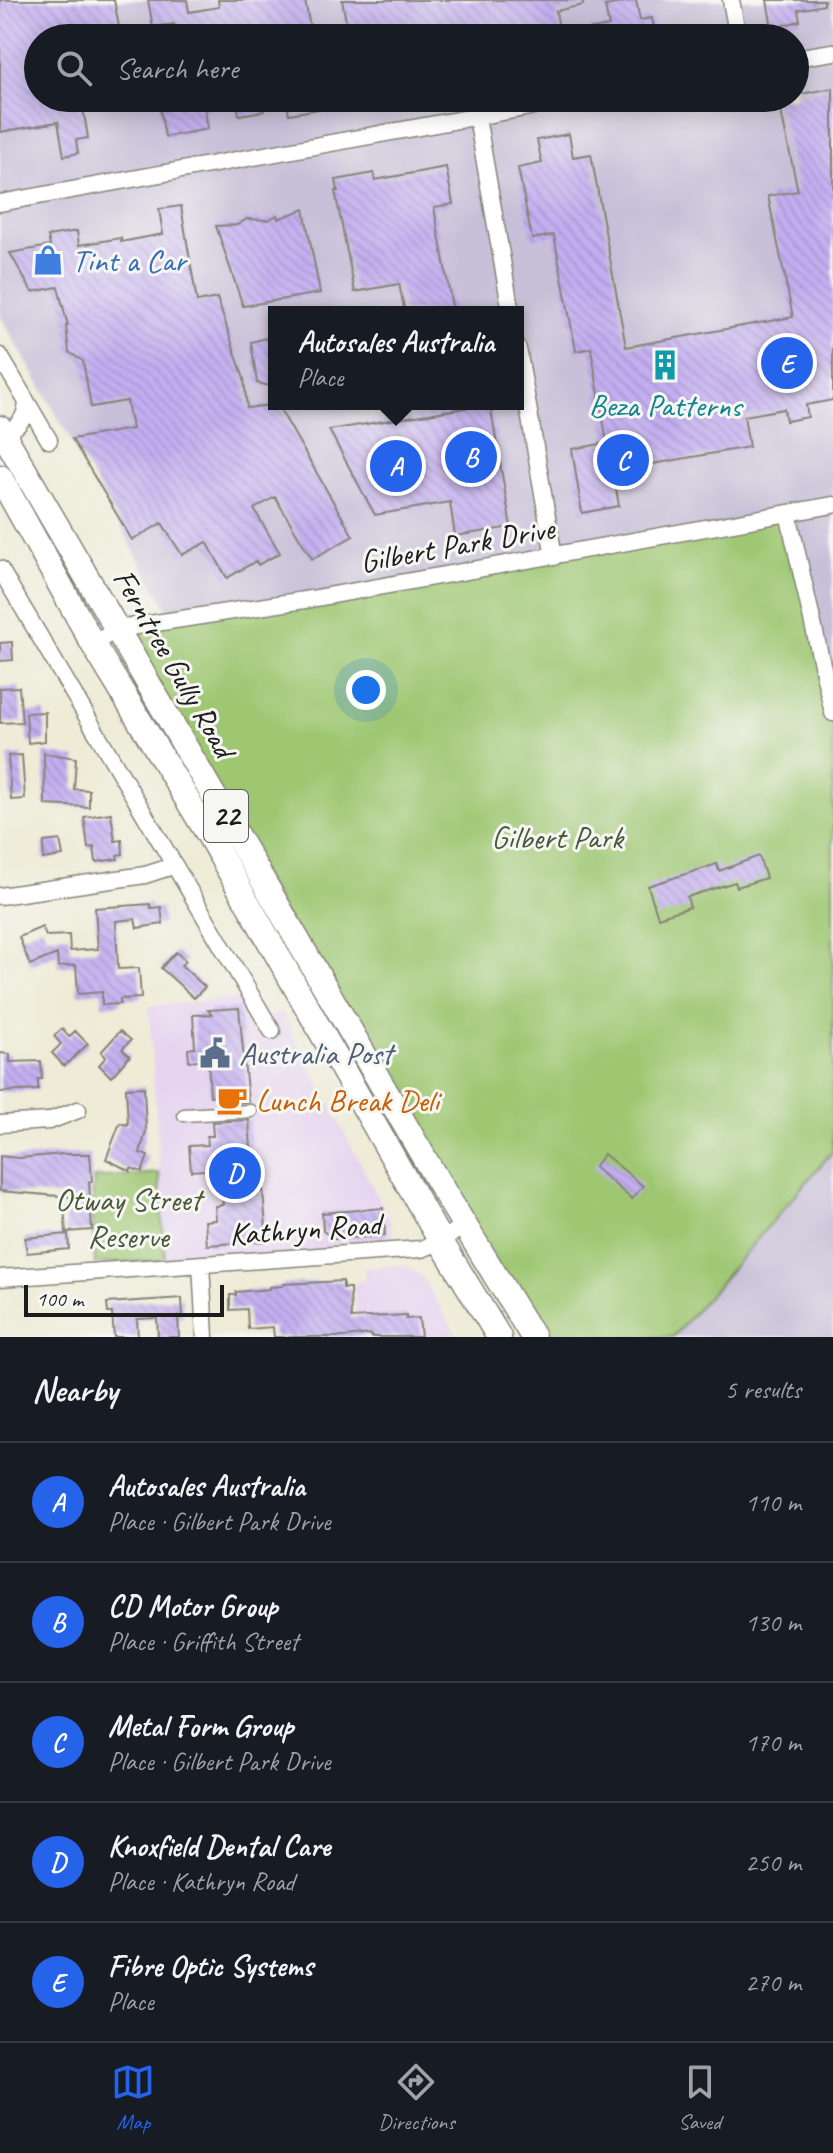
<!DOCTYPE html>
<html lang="en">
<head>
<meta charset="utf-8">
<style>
  :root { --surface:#171b24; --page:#242831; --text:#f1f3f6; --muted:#9ea1a6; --line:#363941; --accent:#2563eb }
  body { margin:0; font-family:Caveat,sans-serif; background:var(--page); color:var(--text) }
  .scale { position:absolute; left:24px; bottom:20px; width:200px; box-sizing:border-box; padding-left:8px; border:4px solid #1c1c1c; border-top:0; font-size:22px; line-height:28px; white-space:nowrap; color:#1c1c1c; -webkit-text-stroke:6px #f6f6f2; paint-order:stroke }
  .you { position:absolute; left:366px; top:690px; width:28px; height:28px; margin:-20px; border:6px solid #fff; border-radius:50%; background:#1a73e8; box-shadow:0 0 0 12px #1a73e833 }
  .badge { display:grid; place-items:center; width:52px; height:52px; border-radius:50%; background:var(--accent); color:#fff; font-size:26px; font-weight:700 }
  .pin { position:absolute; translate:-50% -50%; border:4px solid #fff; box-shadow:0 2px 8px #0006 }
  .popup { position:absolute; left:268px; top:306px; width:256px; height:104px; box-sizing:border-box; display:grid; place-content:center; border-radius:0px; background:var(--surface); filter:drop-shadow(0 2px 6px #0005); font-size:26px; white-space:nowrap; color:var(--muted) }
  .popup b { font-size:30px; color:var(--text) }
  .popup::after { content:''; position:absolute; left:50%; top:100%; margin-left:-16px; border:16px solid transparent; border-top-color:var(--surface) }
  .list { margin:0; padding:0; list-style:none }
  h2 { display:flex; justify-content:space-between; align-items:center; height:104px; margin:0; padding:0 32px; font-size:34px }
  h2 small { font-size:26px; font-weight:400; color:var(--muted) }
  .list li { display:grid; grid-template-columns:52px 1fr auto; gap:24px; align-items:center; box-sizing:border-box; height:120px; padding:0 32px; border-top:2px solid var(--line) }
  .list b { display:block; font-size:30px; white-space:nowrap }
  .list p { margin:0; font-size:26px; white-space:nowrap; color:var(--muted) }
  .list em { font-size:26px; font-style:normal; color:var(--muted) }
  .icon { flex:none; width:44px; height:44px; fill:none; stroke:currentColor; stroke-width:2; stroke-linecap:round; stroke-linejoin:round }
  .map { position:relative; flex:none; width:833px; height:1337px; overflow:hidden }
  .search { position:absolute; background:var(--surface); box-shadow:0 4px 20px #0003; left:24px; right:24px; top:24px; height:88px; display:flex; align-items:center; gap:20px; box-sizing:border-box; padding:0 28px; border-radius:44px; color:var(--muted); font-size:30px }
  .sheet { height:704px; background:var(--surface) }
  nav { display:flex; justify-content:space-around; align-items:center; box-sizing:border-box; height:112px; border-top:2px solid var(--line); background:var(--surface); font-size:22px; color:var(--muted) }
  nav a { display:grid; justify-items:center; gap:4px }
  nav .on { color:var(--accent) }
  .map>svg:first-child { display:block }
</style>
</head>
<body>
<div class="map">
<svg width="833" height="1337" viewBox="0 0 833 1337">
  <defs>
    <pattern id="building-back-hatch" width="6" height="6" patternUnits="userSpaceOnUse" patternTransform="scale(2)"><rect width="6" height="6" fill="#c3aef0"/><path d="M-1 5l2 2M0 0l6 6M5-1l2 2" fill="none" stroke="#a795cd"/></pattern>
  </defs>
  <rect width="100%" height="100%" fill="#f6f6f2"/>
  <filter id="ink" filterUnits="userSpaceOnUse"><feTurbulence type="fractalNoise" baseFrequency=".0125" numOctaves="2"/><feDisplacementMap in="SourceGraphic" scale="16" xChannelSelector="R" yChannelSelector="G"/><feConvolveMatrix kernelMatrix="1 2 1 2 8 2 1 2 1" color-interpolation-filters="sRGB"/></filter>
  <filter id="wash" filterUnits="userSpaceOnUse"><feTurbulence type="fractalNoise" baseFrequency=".006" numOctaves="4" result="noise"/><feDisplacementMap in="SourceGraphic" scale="32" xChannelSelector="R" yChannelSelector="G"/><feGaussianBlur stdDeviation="1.8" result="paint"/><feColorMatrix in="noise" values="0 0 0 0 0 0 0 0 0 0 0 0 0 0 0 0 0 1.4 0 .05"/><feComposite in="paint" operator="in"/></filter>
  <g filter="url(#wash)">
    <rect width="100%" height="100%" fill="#eeebd6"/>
    <path fill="#e6d3f0" d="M242,998l14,23 26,-8 109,209 2,29 -227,16 -17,-261z
      M403,1265l18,10 37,62h-101l-3,-51 4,-4 7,-1 -1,-13z"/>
    <path fill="#c8c0d8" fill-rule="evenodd" d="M0,0h833v713l-659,-92 -174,-306zM38,38h757v60h-757zM274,312h244v92h-244z
      M833,1151v186h-160z"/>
    <path fill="#9fc772" stroke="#5e7247" stroke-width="2" d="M788,513l45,200v438l-160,186h-140l-416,-708z
      M159,1173l6,87 -70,4 -3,-50 2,-36z"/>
    <g id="blocks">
      <path fill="url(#building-back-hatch)" d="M0,0h114l7,38h-83v60h66v6l-21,3 5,31 -12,2 2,13 -14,3 -6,-34 -58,10z
        M148,0h39l2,12 30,-5 -1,-7h87l7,38h-135l-3,-14 -21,3z
        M342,0h241v5l-27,6 4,25 -12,2h-199z
        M636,0l4,20 12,-2 4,20h-84l-1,-5 38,-7 -4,-20z
        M767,0h57v5l-26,5 2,11 -28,7z
        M833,88v312l-27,5 2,12 -22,4 -2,-12 -40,7 5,31 -136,24 6,35 -37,7 -10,-64 35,-6 -16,-95 -15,3 -22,-116 -22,4 -14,-71 24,-5 -5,-23 32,-6 4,23 18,-3 35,193 167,-30 -25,-121 30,-5 -20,-93h17v-3z
        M158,98h77l1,6 -31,5 3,20 -43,8z
        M236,98h26l2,13 -25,4z
        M286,98h37l2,10 -36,6z
        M446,167l7,37 -19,3 19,105h-48l-6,-28 -44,8 -20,-101h3l-2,-11 38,-7 1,7z
        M181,206l16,96 20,-4 27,81 3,29 30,-4 76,132 -41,23 -37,-62 -21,12 26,44 -22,12 -2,-4 -29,17 -20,-36 -25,13 -20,-32 -30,17 -60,-101 60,-10 -5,-28 -36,6 -8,-46 -14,-9 -3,-26h2l-10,-39 -26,5 -22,-39 40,-7 -2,-10 29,-5 2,14 42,-7v4l42,-8 -4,-25z
        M304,209l16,84 -77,13 -27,-80 21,-1 10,-6 21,1 9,-5 1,4z
        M274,336v51l-17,-4 -6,-41z
        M490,404l21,123 -56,9 -5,-34 -75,13 -46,-85z
        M12,642l1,18 -13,1v-18z
        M19,687l3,35 -22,1v-35z
        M45,712v29l-17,2 -2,-30z
        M44,753l32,5 -2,31 15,1v17l-44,-2z
        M22,755l3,44 -14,1 -3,-44z
        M111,813l4,28 7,-1 1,14 -6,1 1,4 -22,3 -2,-15 -6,1 -4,-31z
        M60,840l3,16 -20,3 1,-17z
        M759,856l7,22 -29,9 -2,-5 -48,15 3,10 -32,10 -10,-31 69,-22 2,7z
        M150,904l1,4 10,-1 2,17 -26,4 -2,-9 -19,2 2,48 21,-1 2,30 -21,1v5l-18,1v-13l-24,2 -2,-29 -18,2 -1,-13 -27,11 -11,-28 23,-10 4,9 23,-1 1,16 28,-2 -3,-41z
        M176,952l10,9 -5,4 24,22 -11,11 -33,-30z
        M239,1008l9,94 -31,2 -1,-9 -6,1 -2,-37 -19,2 -1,-12 7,-1 -2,-33 19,-1 -4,-4z
        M62,1029l7,8 6,-6 13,13 -24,22 -12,-13 9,-9 -7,-8z
        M120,1031l11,9 -9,9 8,7 -19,21 -12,-12 7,-8 -5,-5z
        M0,1053l10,1v8l31,-1 1,18h-4v11l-38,2z
        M144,1087l2,44 -6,22 8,3 -6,16 -11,-4 -1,3 -24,-12 14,-36 8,2 -2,-37z
        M249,1120l5,71 9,-1 4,51 -60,4 -2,-24 11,-1 -1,-14 8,-1 -2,-25h-3v-11l-27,2 -2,-25 19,-1 -1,-9h6l-1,-14z
        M63,1154h27l2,28h-3l3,48 -26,2 -2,-26h6v-9l-70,-6v-35l19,2z
        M604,1154l39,32 -11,13 -38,-32z
        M383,1208l2,27 -51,4 -11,-8 -1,-18z
        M68,1234l1,15 -42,4 -2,-15z
        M343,1281v7h7l1,30 55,-3v4l13,-1 2,19h-50l-1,-3 -24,3h-72l-1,-10 -25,2 -1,-20 -17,1v-15h6v-3l33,-3v-2l14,-1v-2z
        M182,1298l1,18h-5l1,21h-21l-1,-19 -20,1 1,18h-24l-2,-24h-4l-1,-10z"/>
    </g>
  </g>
  <g filter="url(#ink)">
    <use href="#blocks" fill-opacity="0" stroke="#858479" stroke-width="2"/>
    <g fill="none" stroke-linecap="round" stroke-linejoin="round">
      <g stroke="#858479" stroke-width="15">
        <path id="pedestrian" d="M184,1115l67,-4"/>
      </g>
      <g stroke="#858479" stroke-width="19">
        <path id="minor" d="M731,0l7,38
          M795,58l38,-6
          M477,117l34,195
          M0,203l579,-105
          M518,349l36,208
          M0,356l49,84
          M0,436c16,-7 26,-16 27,-34
          M788,513l45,200
          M0,569l272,462
          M93,644l24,-15 194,-30 522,-94
          M0,896l145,-21 28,-9
          M0,1124l49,-3 29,-11
          M201,1264l4,73
          M0,1278l421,-29 11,-4 32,-19"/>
      </g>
      <g stroke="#858479" stroke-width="27">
        <path id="primary" d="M0,428l440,757 93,152
          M0,477l93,167 117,193 230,403 59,97"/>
      </g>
      <use href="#pedestrian" stroke="#fff" stroke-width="12"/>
      <use href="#minor" stroke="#fff" stroke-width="16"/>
      <use href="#primary" stroke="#fff" stroke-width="24"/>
    </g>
  </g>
  <defs>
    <g id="shop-bare" transform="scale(2.4)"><path d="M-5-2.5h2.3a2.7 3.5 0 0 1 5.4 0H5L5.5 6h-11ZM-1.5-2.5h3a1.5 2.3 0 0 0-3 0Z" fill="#3f7fe0" stroke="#f6f6f2" stroke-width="2.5" paint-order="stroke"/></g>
    <g id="building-bare" transform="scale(2.4)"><path d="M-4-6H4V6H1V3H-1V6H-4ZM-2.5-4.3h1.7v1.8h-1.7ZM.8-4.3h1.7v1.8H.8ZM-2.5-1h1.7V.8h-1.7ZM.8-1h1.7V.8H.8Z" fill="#0f9aa8" stroke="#f6f6f2" stroke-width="2.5" paint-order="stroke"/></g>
    <g id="civic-bare" transform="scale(2.4)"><path d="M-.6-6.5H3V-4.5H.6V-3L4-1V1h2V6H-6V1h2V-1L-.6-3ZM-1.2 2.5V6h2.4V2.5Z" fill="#5c6f8a" stroke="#f6f6f2" stroke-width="2.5" paint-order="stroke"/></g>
    <g id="cafe-bare" transform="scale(2.4)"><path d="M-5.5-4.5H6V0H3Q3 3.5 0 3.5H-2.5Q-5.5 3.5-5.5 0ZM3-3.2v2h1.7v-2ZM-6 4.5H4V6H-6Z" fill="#e8710a" stroke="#f6f6f2" stroke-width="2.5" paint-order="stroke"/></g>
  </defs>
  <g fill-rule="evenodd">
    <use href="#shop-bare" x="48" y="260"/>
    <use href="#building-bare" x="665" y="365"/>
    <use href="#civic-bare" x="215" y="1053"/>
    <use href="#cafe-bare" x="232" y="1100"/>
  </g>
  <g text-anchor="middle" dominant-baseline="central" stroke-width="6" stroke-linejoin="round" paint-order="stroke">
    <rect fill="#f6f6f2" stroke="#5d5d5c" stroke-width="2" x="204" y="790" width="44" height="52" rx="6"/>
    <g font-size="30" font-weight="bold" fill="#1c1c1c">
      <text x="226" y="816">22</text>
    </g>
    <g font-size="32" fill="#366cbe" stroke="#f6f6f2" text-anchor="start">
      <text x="72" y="260">Tint a Car</text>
    </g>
    <g font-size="32" fill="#0d838f" stroke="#f6f6f2">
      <text x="665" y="405">Beza Patterns</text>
    </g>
    <g font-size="32" fill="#1c1c1c" stroke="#f6f6f2">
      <text transform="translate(457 545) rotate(-10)">Gilbert Park Drive</text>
      <text transform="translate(174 663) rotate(60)">Ferntree Gully Road</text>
      <text transform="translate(305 1229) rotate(-4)">Kathryn Road</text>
    </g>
    <g font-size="32" fill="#4a583a" stroke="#f6f6f2">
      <text x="557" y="837">Gilbert Park</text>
      <text x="128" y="1199">Otway Street<tspan x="128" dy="37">Reserve</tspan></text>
    </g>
    <g font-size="32" fill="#4e5e75" stroke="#f6f6f2" text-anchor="start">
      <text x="239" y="1053">Australia Post</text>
    </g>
    <g font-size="32" fill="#c56008" stroke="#f6f6f2" text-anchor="start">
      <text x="256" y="1100">Lunch Break Deli</text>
    </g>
  </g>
</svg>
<div class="scale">100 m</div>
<div class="you"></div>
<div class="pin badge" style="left:396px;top:466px">A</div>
<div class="popup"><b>Autosales Australia</b>Place</div>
<div class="pin badge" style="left:471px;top:457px">B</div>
<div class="pin badge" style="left:623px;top:460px">C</div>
<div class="pin badge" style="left:235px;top:1173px">D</div>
<div class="pin badge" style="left:787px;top:363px">E</div>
<div class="search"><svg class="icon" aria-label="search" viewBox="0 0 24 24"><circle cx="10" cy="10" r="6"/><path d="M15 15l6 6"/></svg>Search here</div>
</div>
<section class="sheet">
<h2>Nearby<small>5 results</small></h2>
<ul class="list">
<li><span class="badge">A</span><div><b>Autosales Australia</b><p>Place · Gilbert Park Drive</p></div><em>110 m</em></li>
<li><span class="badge">B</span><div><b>CD Motor Group</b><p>Place · Griffith Street</p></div><em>130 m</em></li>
<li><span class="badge">C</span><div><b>Metal Form Group</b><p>Place · Gilbert Park Drive</p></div><em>170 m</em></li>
<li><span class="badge">D</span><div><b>Knoxfield Dental Care</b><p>Place · Kathryn Road</p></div><em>250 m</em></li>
<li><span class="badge">E</span><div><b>Fibre Optic Systems</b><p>Place</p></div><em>270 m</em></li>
</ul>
</section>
<nav>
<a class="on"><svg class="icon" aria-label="map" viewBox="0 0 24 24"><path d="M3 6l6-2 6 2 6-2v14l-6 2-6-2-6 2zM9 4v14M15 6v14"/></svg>Map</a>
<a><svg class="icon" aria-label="directions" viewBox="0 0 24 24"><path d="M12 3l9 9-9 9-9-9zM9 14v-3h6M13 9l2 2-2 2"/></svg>Directions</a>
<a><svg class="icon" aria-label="saved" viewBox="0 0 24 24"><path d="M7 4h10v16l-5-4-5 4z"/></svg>Saved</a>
</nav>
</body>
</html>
